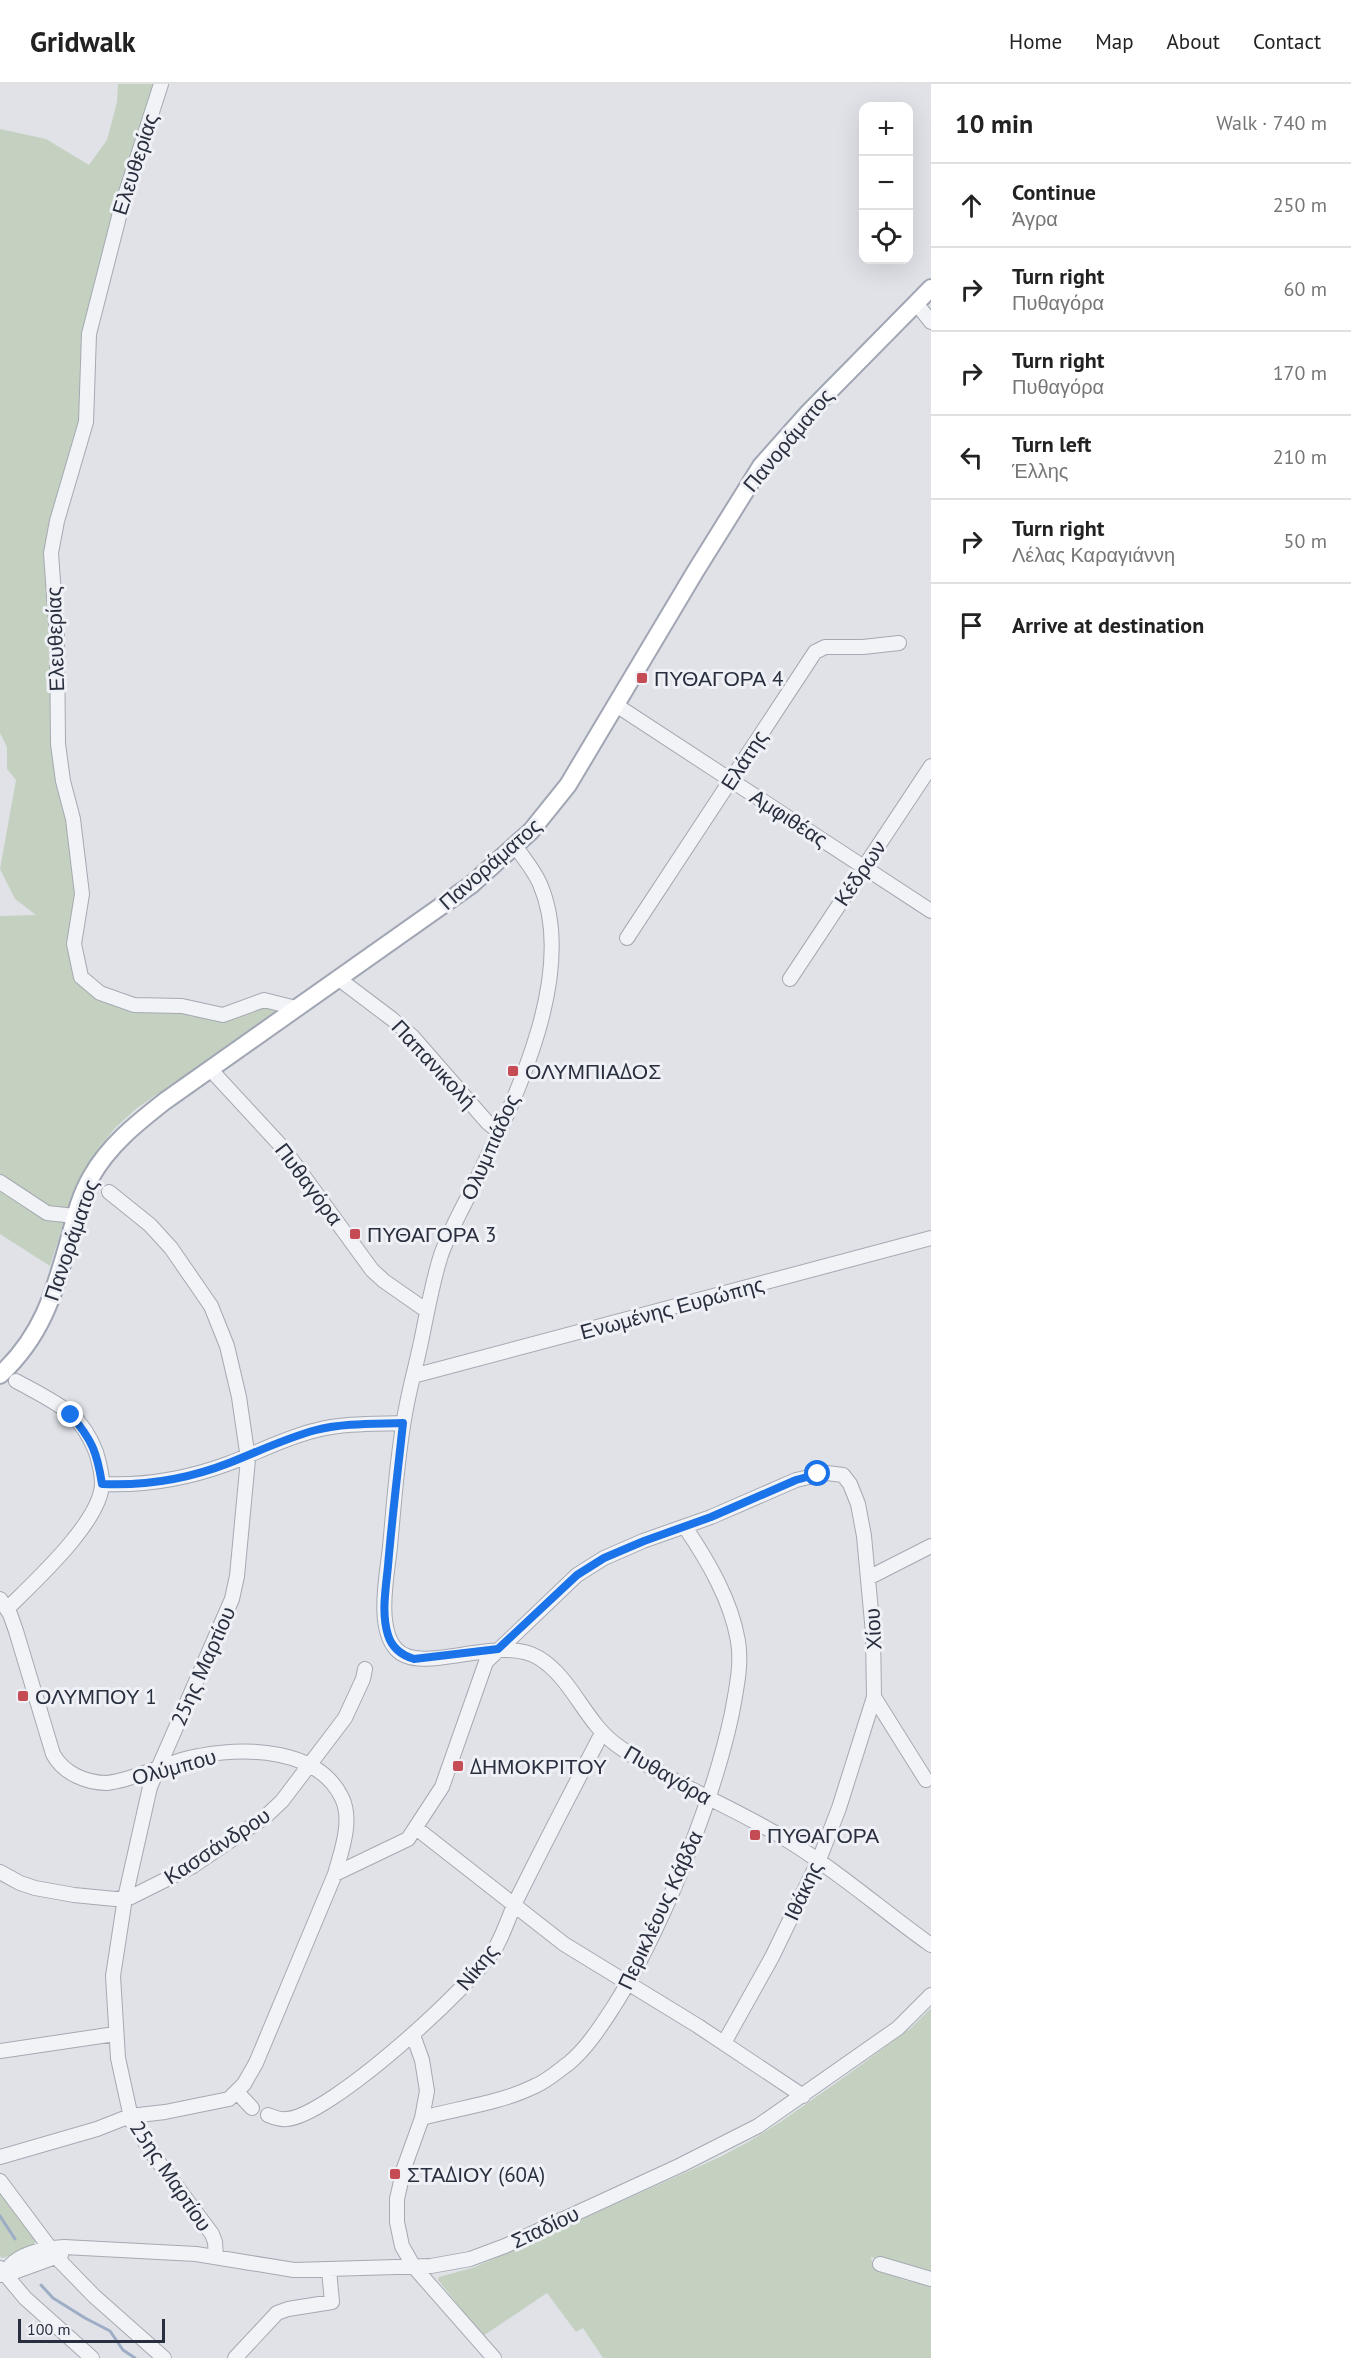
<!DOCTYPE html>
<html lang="en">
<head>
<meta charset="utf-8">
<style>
  :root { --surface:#fff; --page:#f2f2f2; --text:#222; --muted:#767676; --line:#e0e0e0 }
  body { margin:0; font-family:"PT Sans",sans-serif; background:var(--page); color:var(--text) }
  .controls { position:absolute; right:18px; top:18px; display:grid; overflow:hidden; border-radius:12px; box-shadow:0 6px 24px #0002 }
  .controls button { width:54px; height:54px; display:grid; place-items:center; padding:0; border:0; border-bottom:2px solid var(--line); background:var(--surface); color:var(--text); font:30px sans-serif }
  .scale { position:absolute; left:18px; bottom:15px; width:147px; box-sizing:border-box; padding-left:6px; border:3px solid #292f3e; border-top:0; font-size:16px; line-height:21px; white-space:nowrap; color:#292f3e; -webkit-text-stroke:4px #eff1f6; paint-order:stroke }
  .stop { position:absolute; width:18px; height:18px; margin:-14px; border:4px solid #1a73e8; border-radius:50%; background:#fff }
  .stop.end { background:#1a73e8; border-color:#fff; box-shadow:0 2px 6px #0008 }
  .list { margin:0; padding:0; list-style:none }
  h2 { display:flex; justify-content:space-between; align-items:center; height:78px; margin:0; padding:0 24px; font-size:26px }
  h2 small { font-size:20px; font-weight:400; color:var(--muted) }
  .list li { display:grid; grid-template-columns:39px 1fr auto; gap:18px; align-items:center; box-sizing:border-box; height:84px; padding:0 24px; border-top:2px solid var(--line) }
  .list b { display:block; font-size:22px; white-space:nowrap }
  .list p { margin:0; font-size:20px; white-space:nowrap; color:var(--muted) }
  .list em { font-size:20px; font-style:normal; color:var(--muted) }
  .icon { flex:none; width:33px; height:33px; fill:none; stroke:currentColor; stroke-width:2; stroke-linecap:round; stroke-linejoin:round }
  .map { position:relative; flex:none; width:931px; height:2274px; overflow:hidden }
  header { display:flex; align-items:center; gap:36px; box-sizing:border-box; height:84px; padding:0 30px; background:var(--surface); border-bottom:2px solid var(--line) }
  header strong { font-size:28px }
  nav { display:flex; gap:33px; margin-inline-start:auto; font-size:21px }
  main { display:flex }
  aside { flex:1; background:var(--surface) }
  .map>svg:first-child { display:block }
</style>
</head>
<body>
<header>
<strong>Gridwalk</strong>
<nav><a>Home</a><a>Map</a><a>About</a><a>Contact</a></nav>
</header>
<main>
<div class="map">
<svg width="931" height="2274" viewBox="0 0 931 2274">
  <rect width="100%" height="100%" fill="#e0e2e8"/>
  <path fill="#c4d1c1" d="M118,0h35l-47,164 -21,163 -35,131 5,198 21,125 3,110 21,20 108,20 50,-10 21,6 -142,97 -22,20 -16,20 -26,46 -23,72 -50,-32v-318l36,-1 -21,-16 -15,-30 16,-89 -9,-11v-22l-7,-14v-604l46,10 43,26 18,-25 10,-38z
    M931,1924v264l-60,-15 2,10 31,13 27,6v72h-328l-20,-30 -7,4 -29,-39 -64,43 -45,-56 1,-3 36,-10 245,-110 30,-16 29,-18 71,-50 61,-45z
    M0,2106l36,51 -4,8 -30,9 -2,-2z"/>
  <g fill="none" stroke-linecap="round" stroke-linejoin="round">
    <path stroke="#9dadc6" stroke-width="3" d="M0,2132l15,23
      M41,2201l12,13 32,20 25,13 13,19 12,8"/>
    <g stroke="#a5a9b2" stroke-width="16">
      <path id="minor" d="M161,0l-39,121 -33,129 -3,88 -29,99 -6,32 6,84 1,107 5,37 10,38 9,75 -8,50 7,33 19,16 34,12 48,1 41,9 41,-15 32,8
        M916,219l15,19
        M616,621l315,206
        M516,763c8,12 18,23 24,37 39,91 -28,221 -67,303 -11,22 -24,45 -32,68 -9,28 -14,58 -20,87 -5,24 -12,48 -16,72 -8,44 -11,89 -15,133 -3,28 -14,80 6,102 25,28 103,-16 143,9 34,21 46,65 79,88 53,38 114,60 169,94 51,31 96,71 144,105
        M627,854l188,-286 10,-5h38l36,-4
        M339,895l53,40 20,17 75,86 11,9
        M790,895l141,-213
        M210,985l73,79 89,122 12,11 43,30
        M0,1098l47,31 28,3
        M109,1108l41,33 21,23 40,58 16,40 12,51 9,62 -11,117 -5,23 -82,188 -25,111 -12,78 5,82 14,64 22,34 58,78 3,8 1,15
        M413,1292l518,-138
        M102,1400c44,2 84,-5 125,-20 30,-11 59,-27 90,-34 28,-7 58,-6 86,-7
        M870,1493l61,-31
        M0,1515l10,15 6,17 37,123c10,19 33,29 54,29 32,-4 61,-22 92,-27 47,-9 119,-8 143,42 11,23 -1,54 -7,76l-79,189 -12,21 -15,15 -64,13 -35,4 -33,13 -97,28
        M7,1525c26,-26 95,-88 95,-126 0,-10 -3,-21 -6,-31 -5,-13 -14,-28 -25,-38 -16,-13 -37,-23 -55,-33
        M874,1613l52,83
        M416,1744l148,116 134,82 105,70
        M0,1788l20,11 15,5 39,7 41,4 16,-2 62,-31 72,-49 17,-16 63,-83 18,-39 2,-10
        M335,1790l73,-35 34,-52 44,-125 91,-87 27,-17 39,-17 68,-24 85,-37 31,-7 16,2 7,9 8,20 6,32 9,97 1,64 -35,111 -20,52 -47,97 -48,86
        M413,1951l9,25 5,31 -5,27 -18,50 -7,31v23l5,24 12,21 80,91
        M0,1967l115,-17
        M237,2008l15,16
        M268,2031c5,2 12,5 18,4 42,-1 190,-136 211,-174 7,-13 12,-28 18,-42 28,-57 58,-114 87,-170
        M422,2034c37,-10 79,-15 113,-32 12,-5 23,-15 34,-23 18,-15 32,-37 45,-57 21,-33 38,-68 54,-104 27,-62 50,-123 64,-189 4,-23 10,-48 6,-72 -7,-41 -30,-80 -53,-114
        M0,2097l59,79 35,36 70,62
        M880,2180l51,15
        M0,2184l25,30 67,60
        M4,2189l13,-2 44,-16
        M0,2191c6,-3 9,-9 14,-13 14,-11 33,-14 50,-15l132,7 98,16 137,-4 39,-7 35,-13 176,-81 77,-39 140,-98 33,-33
        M235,2274l42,-45 11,-4 44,-7 -3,-32"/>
    </g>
    <g stroke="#a0a6b3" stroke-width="20">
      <path id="major" d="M0,1291c45,-42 55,-86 71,-142 5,-20 10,-39 20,-56 18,-32 46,-54 74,-76l306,-216 60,-54 37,-46 127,-213 66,-106 48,-54 122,-124"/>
    </g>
    <use href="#minor" stroke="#f2f3f6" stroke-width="14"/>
    <use href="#major" stroke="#fff" stroke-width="16"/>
  </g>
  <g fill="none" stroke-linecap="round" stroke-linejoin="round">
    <path stroke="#1a73e8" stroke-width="8" d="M71,1331c21,25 26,37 31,69 44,2 86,-5 127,-21 28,-11 57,-25 87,-33 28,-7 59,-6 87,-7 -5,47 -11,95 -15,143 -2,22 -7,47 0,69 4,13 13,20 26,24l84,-10 79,-74 27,-17 40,-17 67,-24 85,-37 22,-6"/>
  </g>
  <g fill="#c54c55" stroke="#eff1f6" stroke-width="2">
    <rect x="636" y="588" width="12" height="12" rx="3"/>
    <rect x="507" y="981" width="12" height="12" rx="3"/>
    <rect x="349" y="1144" width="12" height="12" rx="3"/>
    <rect x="17" y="1606" width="12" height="12" rx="3"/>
    <rect x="452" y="1676" width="12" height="12" rx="3"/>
    <rect x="749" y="1745" width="12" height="12" rx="3"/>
    <rect x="389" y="2084" width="12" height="12" rx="3"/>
  </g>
  <g text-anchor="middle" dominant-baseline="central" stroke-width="6" stroke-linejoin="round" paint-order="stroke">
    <g font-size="21" fill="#292f3e" stroke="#eff1f6">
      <text transform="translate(135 80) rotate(-72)">Ελευθερίας</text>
      <text transform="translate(788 356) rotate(-50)">Πανοράματος</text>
      <text transform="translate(55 555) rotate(-92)">Ελευθερίας</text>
      <text transform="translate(744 676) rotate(-57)">Ελάτης</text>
      <text transform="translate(789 734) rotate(33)">Αμφιθέας</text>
      <text transform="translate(490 780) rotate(-41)">Πανοράματος</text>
      <text transform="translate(860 789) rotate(-56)">Κέδρων</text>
      <text transform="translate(434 980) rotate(47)">Παπανικολή</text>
      <text transform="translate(490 1063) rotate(-66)">Ολυμπιάδος</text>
      <text transform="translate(309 1100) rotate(53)">Πυθαγόρα</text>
      <text transform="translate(71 1156) rotate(-71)">Πανοράματος</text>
      <text transform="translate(672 1224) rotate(-15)">Ενωμένης Ευρώπης</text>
      <text transform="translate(873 1545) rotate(-93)">Χίου</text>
      <text transform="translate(203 1582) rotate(-66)">25ης Μαρτίου</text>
      <text transform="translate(174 1683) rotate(-15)">Ολύμπου</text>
      <text transform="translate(668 1691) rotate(30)">Πυθαγόρα</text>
      <text transform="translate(217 1762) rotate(-33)">Κασσάνδρου</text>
      <text transform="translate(803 1807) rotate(-65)">Ιθάκης</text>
      <text transform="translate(660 1826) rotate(-65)">Περικλέους Κάβδα</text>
      <text transform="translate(477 1883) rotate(-51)">Νίκης</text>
      <text transform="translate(171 2092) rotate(56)">25ης Μαρτίου</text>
      <text transform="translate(545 2143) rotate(-25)">Σταδίου</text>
    </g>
    <g font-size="21" fill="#292f3e" stroke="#eff1f6" text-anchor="start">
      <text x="654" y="594">ΠΥΘΑΓΟΡΑ 4</text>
      <text x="525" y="987">ΟΛΥΜΠΙΑΔΟΣ</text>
      <text x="367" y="1150">ΠΥΘΑΓΟΡΑ 3</text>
      <text x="35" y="1612">ΟΛΥΜΠΟΥ 1</text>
      <text x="470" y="1682">ΔΗΜΟΚΡΙΤΟΥ</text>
      <text x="767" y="1751">ΠΥΘΑΓΟΡΑ</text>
      <text x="407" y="2090">ΣΤΑΔΙΟΥ (60A)</text>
    </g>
  </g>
</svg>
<div class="controls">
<button>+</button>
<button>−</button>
<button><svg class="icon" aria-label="locate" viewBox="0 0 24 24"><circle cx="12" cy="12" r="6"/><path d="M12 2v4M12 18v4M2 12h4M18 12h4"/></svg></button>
</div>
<div class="scale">100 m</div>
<div class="stop" style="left:818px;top:1390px"></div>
<div class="stop end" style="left:71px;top:1331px"></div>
</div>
<aside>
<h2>10 min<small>Walk · 740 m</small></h2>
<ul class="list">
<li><svg class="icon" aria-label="ahead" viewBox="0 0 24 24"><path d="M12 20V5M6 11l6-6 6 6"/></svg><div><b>Continue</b><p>Άγρα</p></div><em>250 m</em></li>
<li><svg class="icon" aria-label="right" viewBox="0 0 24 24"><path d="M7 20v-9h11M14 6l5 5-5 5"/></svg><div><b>Turn right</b><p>Πυθαγόρα</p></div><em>60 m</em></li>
<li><svg class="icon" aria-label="right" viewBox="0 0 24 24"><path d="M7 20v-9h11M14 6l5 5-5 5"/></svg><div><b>Turn right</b><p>Πυθαγόρα</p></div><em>170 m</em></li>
<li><svg class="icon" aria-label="left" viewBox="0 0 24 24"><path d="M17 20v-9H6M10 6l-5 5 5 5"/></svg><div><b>Turn left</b><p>Έλλης</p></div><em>210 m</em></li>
<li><svg class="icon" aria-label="right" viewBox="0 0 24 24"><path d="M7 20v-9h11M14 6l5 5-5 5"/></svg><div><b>Turn right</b><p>Λέλας Καραγιάννη</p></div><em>50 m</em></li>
<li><svg class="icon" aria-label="arrive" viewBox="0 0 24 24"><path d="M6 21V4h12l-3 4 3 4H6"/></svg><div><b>Arrive at destination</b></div></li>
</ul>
</aside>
</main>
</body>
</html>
